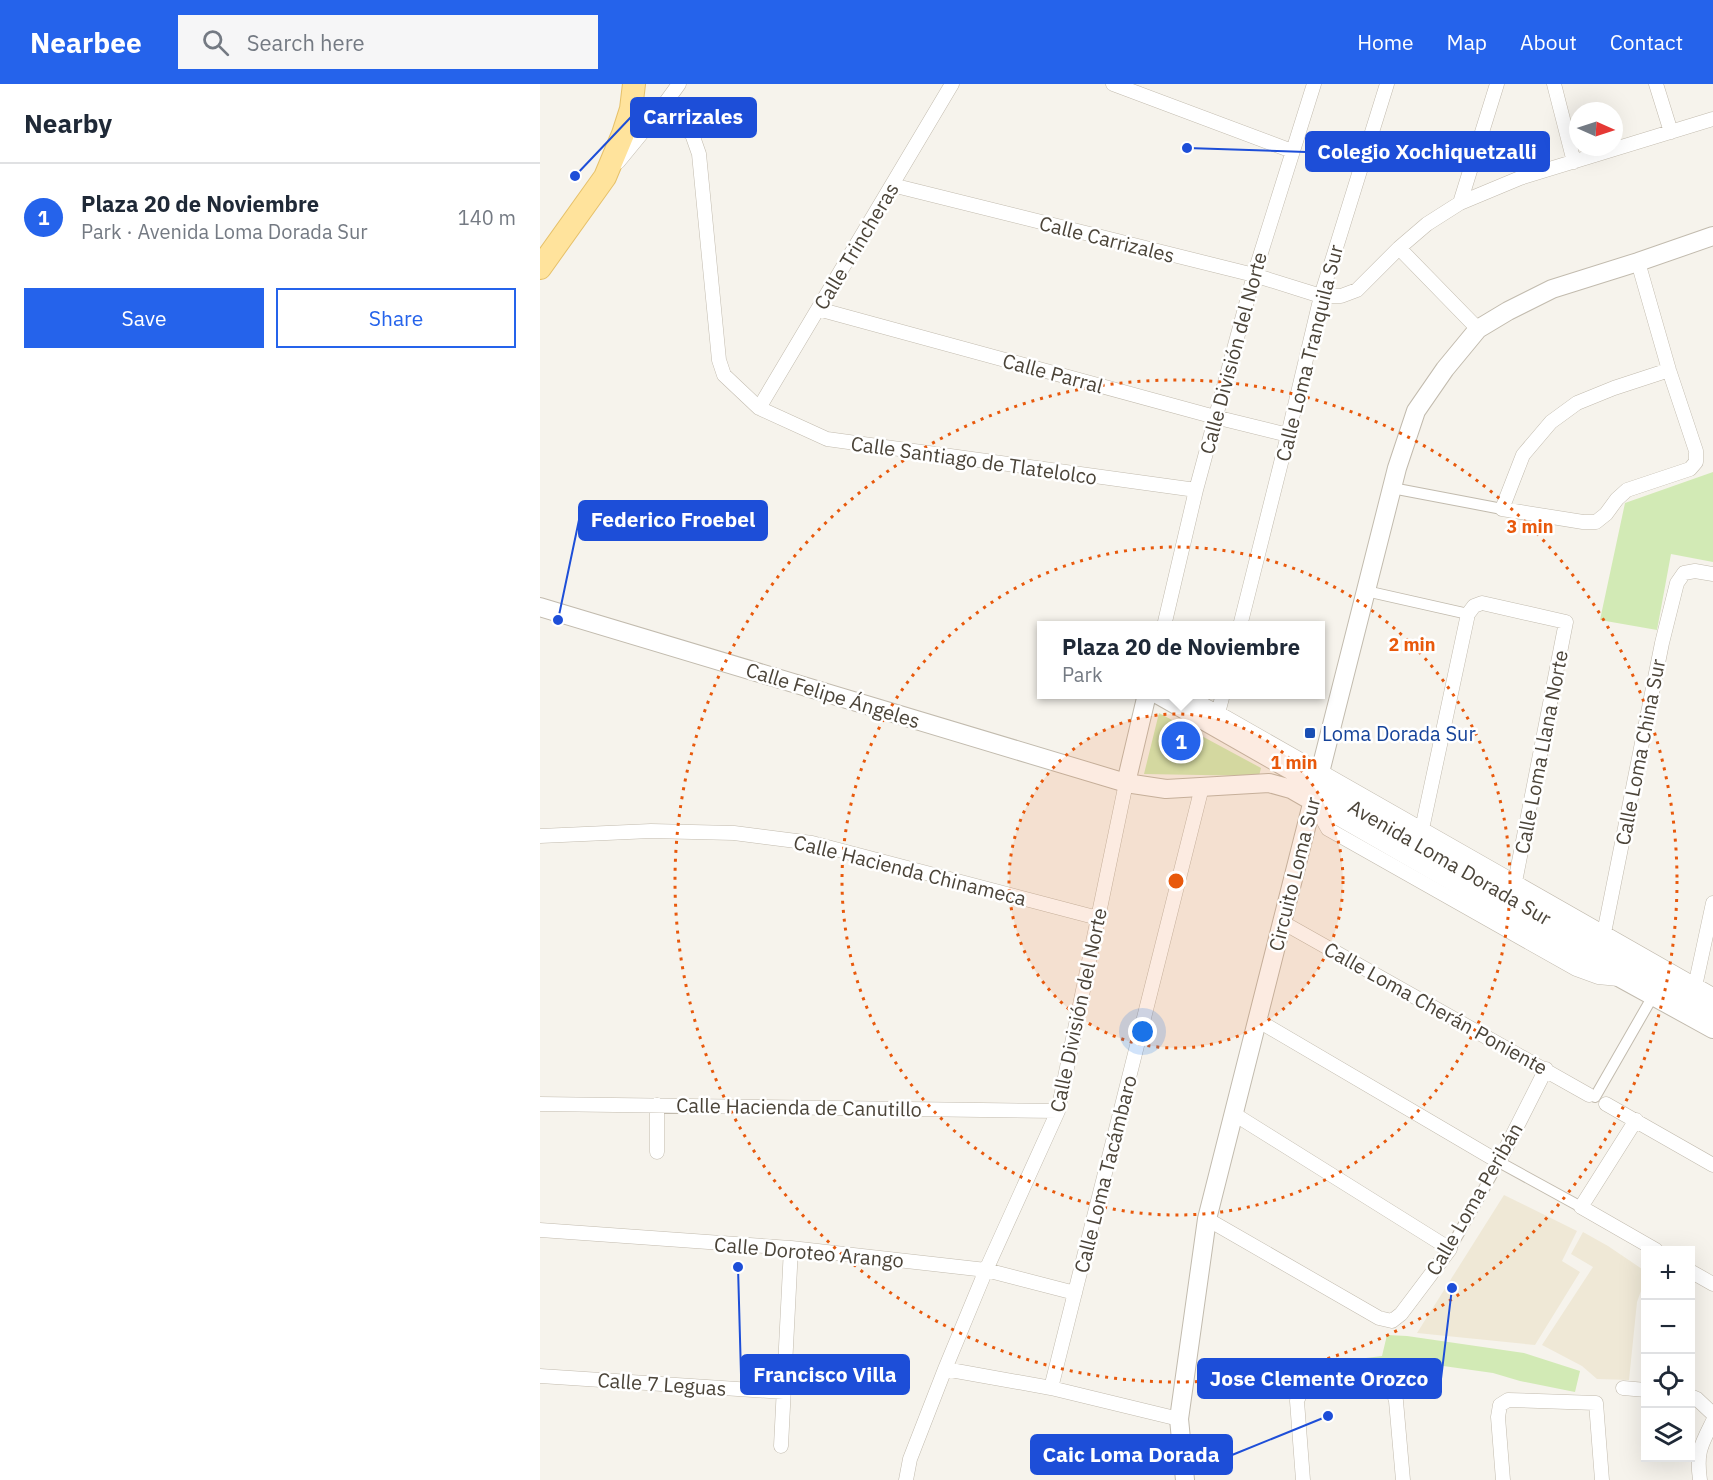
<!DOCTYPE html>
<html lang="en">
<head>
<meta charset="utf-8">
<style>
  :root { --surface:#fff; --page:#f6f6f7; --text:#1f2937; --muted:#747a83; --line:#e0e1e3; --accent:#2563eb }
  body { margin:0; font-family:"IBM Plex Sans",sans-serif; background:var(--page); color:var(--text) }
  .controls { position:absolute; right:18px; bottom:18px; display:grid; overflow:hidden; border-radius:0px; box-shadow:0 6px 24px #0002 }
  .controls button { width:54px; height:54px; display:grid; place-items:center; padding:0; border:0; border-bottom:2px solid var(--line); background:var(--surface); color:var(--text); font:30px sans-serif }
  .compass { position:absolute; left:1029px; top:18px; width:54px; height:54px; border-radius:50%; background:var(--surface); box-shadow:0 6px 24px #0002; rotate:93deg }
  .you { position:absolute; left:603px; top:948px; width:21px; height:21px; margin:-15px; border:4px solid #fff; border-radius:50%; background:#1a73e8; box-shadow:0 0 0 9px #1a73e833 }
  .badge { display:grid; place-items:center; width:39px; height:39px; border-radius:50%; background:var(--accent); color:#fff; font-size:20px; font-weight:700 }
  .pin { position:absolute; translate:-50% -50%; border:3px solid #fff; box-shadow:0 2px 6px #0006 }
  .popup { position:absolute; left:497px; top:537px; width:288px; height:78px; box-sizing:border-box; display:grid; place-content:center; border-radius:0px; background:var(--surface); filter:drop-shadow(0 2px 4px #0005); font-size:20px; white-space:nowrap; color:var(--muted) }
  .popup b { font-size:22px; color:var(--text) }
  .popup::after { content:''; position:absolute; left:50%; top:100%; margin-left:-12px; border:12px solid transparent; border-top-color:var(--surface) }
  .list { margin:0; padding:0; list-style:none }
  h2 { display:flex; justify-content:space-between; align-items:center; height:78px; margin:0; padding:0 24px; font-size:26px }
  h2 small { font-size:20px; font-weight:400; color:var(--muted) }
  .list li { display:grid; grid-template-columns:39px 1fr auto; gap:18px; align-items:center; box-sizing:border-box; height:108px; padding:0 24px; border-top:2px solid var(--line) }
  .list b { display:block; font-size:22px; white-space:nowrap }
  .list p { margin:0; font-size:20px; white-space:nowrap; color:var(--muted) }
  .list em { font-size:20px; font-style:normal; color:var(--muted) }
  .actions { display:flex; gap:12px; padding:18px 24px }
  .actions a { flex:1; padding:14px 0; border:2px solid var(--accent); border-radius:0px; text-align:center; font-size:21px; color:var(--accent) }
  .actions .main { background:var(--accent); color:#fff }
  .icon { flex:none; width:33px; height:33px; fill:none; stroke:currentColor; stroke-width:2; stroke-linecap:round; stroke-linejoin:round }
  .map { position:relative; flex:none; width:1173px; height:1396px; overflow:hidden }
  header { display:flex; align-items:center; gap:36px; box-sizing:border-box; height:84px; padding:0 30px; background:var(--accent); color:#fff }
  header strong { font-size:28px }
  nav { display:flex; gap:33px; margin-inline-start:auto; font-size:21px }
  .search { width:420px; height:54px; background:var(--page); display:flex; align-items:center; gap:15px; box-sizing:border-box; padding:0 21px; border-radius:0px; color:var(--muted); font-size:22px }
  main { display:flex }
  aside { flex:1; background:var(--surface) }
  .map>svg:first-child { display:block }
</style>
</head>
<body>
<header>
<strong>Nearbee</strong>
<div class="search"><svg class="icon" aria-label="search" viewBox="0 0 24 24"><circle cx="10" cy="10" r="6"/><path d="M15 15l6 6"/></svg>Search here</div>
<nav><a>Home</a><a>Map</a><a>About</a><a>Contact</a></nav>
</header>
<main>
<aside>
<h2>Nearby<small></small></h2>
<ul class="list">
<li><span class="badge">1</span><div><b>Plaza 20 de Noviembre</b><p>Park · Avenida Loma Dorada Sur</p></div><em>140 m</em></li>
</ul>
<div class="actions"><a class="main">Save</a><a>Share</a></div>
</aside>
<div class="map">
<svg width="1173" height="1396" viewBox="0 0 1173 1396">
  <rect width="100%" height="100%" fill="#f6f3ec"/>
  <path fill="#efe8d6" d="M964,1111l73,36 -15,30 18,11 -45,73 -118,-12z
    M1043,1148l25,14 37,25v9l-8,22 -8,78 -32,-1 -15,-13 -40,-21 51,-78 -22,-13z"/>
  <path fill="#d2eab5" d="M1173,388v90l-42,-8 -14,76 -57,-10 25,-117z
    M619,629l102,55 -2,8 -115,-2z
    M847,1251l20,1 117,17 56,18 -5,21 -55,-11 -27,-8 -78,-11 -74,8 1,-9 40,-5z"/>
  <g fill="none" stroke-linecap="round" stroke-linejoin="round">
    <g stroke="#c2bbae" stroke-width="12">
      <path id="pedestrian" d="M852,404l110,21
        M826,507l102,23
        M1055,1013l58,-101
        M910,1165l49,-87 82,45"/>
    </g>
    <g stroke="#c2bbae" stroke-width="15">
      <path id="minor" d="M573,0l179,67
        M1014,0l20,78
        M1116,0l15,48
        M91,25l42,13 19,12 7,20 20,206 5,15 35,33 68,31 369,51
        M78,78l37,-45 24,-33
        M352,101l362,90 67,21h20l16,-6 42,-42 28,-24 33,-21 60,-25 193,-59
        M920,119l37,-119
        M859,164l79,81
        M1098,178l31,108 27,81v11l-6,7 -63,21 -10,9 -11,15 -10,8h-13l-81,-13 21,-54 28,-33 26,-19 37,-15 55,-18
        M278,225l397,108 73,18
        M219,324l193,-324
        M624,542l32,-136 58,-215 60,-191
        M700,542l48,-191 33,-139 66,-212
        M645,610l528,301
        M678,629l5,-19
        M773,718l15,27 248,140 22,8 21,2
        M882,745l46,-215 6,-8 8,-3 84,19 -51,260
        M0,752l111,-5 83,2 78,10 286,75
        M742,838l307,173
        M1064,849l58,-290 15,-60 7,-10 11,-2 18,3
        M1154,907l19,-88
        M717,936l242,142 47,-93
        M0,1020l518,7
        M1066,1020l107,61
        M117,1021v47
        M1096,1036l-55,87 75,43
        M667,1135l172,99 13,3 9,-7 49,-65 -216,-135
        M0,1146l251,18 195,22 89,23
        M1150,1187l23,13
        M405,1285l106,19 128,31
        M0,1292l244,16
        M511,1304l151,-601
        M1083,1304l23,2
        M1150,1312l7,3 16,15
        M241,1362l10,-198
        M366,1396l4,-21 35,-90 41,-99 72,-159 68,-328
        M763,1396l-6,-79 5,-12 8,-5 76,5 8,5 2,7 7,79
        M963,1396l-5,-63 2,-12 8,-5 88,3 6,77
        M1160,1396c-4,-28 1,-35 13,-59"/>
    </g>
    <g stroke="#c2bbae" stroke-width="20">
      <path id="tertiary" d="M0,523l586,176 40,6 103,-6 22,6 331,190 91,50
        M617,610l556,317
        M586,699l21,-89
        M645,1396l-6,-61 28,-200 190,-751 19,-57 29,-42 33,-40 30,-18 44,-22 86,-27 75,-26"/>
    </g>
    <g stroke="#e6c16a" stroke-width="24">
      <path id="primary" d="M0,184l65,-91 18,-43 8,-25 3,-25"/>
    </g>
    <use href="#pedestrian" stroke="#fff" stroke-width="10"/>
    <use href="#minor" stroke="#fff" stroke-width="14"/>
    <use href="#tertiary" stroke="#fff" stroke-width="18"/>
    <use href="#primary" stroke="#ffe39c" stroke-width="22"/>
  </g>
  <circle cx="636" cy="797" r="167" fill="#e8590c" fill-opacity=".12"/>
  <g fill="none" stroke="#e8590c" stroke-width="3" stroke-dasharray="3 6">
    <circle cx="636" cy="797" r="167"/>
    <circle cx="636" cy="797" r="334"/>
    <circle cx="636" cy="797" r="501"/>
  </g>
  <rect fill="#1a4fb4" stroke="#fff" stroke-width="2" x="764" y="643" width="12" height="12" rx="3"/>
  <g text-anchor="middle" dominant-baseline="central" stroke-width="5" stroke-linejoin="round" paint-order="stroke">
    <g font-size="20" fill="#4b4439" stroke="#fff">
      <text transform="translate(567 155) rotate(14)">Calle Carrizales</text>
      <text transform="translate(316 162) rotate(-59)">Calle Trincheras</text>
      <text transform="translate(693 269) rotate(-75)">Calle División del Norte</text>
      <text transform="translate(769 269) rotate(-76)">Calle Loma Tranquila Sur</text>
      <text transform="translate(513 289) rotate(15)">Calle Parral</text>
      <text transform="translate(434 376) rotate(8)">Calle Santiago de Tlatelolco</text>
      <text transform="translate(293 611) rotate(17)">Calle Felipe Ángeles</text>
      <text transform="translate(1001 668) rotate(-79)">Calle Loma Llana Norte</text>
      <text transform="translate(1100 668) rotate(-79)">Calle Loma China Sur</text>
      <text transform="translate(910 778) rotate(30)">Avenida Loma Dorada Sur</text>
      <text transform="translate(370 786) rotate(14)">Calle Hacienda Chinameca</text>
      <text transform="translate(754 790) rotate(-76)">Circuito Loma Sur</text>
      <text transform="translate(896 924) rotate(29)">Calle Loma Cherán Poniente</text>
      <text transform="translate(538 926) rotate(-78)">Calle División del Norte</text>
      <text transform="translate(259 1023) rotate(1)">Calle Hacienda de Canutillo</text>
      <text transform="translate(565 1090) rotate(-76)">Calle Loma Tacámbaro</text>
      <text transform="translate(934 1115) rotate(-60)">Calle Loma Peribán</text>
      <text transform="translate(269 1168) rotate(5)">Calle Doroteo Arango</text>
      <text transform="translate(122 1300) rotate(4)">Calle 7 Leguas</text>
    </g>
    <g font-size="20" fill="#164399" stroke="#fff" text-anchor="start">
      <text x="782" y="649">Loma Dorada Sur</text>
    </g>
  </g>
  <circle cx="636" cy="797" r="9" fill="#e8590c" stroke="#fff" stroke-width="3"/>
  <g font-size="18" text-anchor="middle" font-weight="bold" fill="#e8590c" stroke="#fff" stroke-width="5" stroke-linejoin="round" paint-order="stroke">
    <text x="990" y="449">3 min</text>
    <text x="872" y="567">2 min</text>
    <text x="754" y="685">1 min</text>
  </g>
  <path fill="none" stroke="#1d4ed8" stroke-width="2" d="M35 92L91 33M647 64L766 68M18 536L39 436M198 1183L201 1290M912 1204L901 1295M788 1332L692 1371"/>
  <g fill="#1d4ed8" stroke="#fff" stroke-width="2">
    <circle cx="35" cy="92" r="6"/>
    <circle cx="647" cy="64" r="6"/>
    <circle cx="18" cy="536" r="6"/>
    <circle cx="198" cy="1183" r="6"/>
    <circle cx="912" cy="1204" r="6"/>
    <circle cx="788" cy="1332" r="6"/>
  </g>
  <g fill="#1d4ed8" stroke="#1d4ed8" stroke-width="2">
    <rect x="91" y="14" width="125" height="39" rx="6"/>
    <rect x="766" y="48" width="243" height="39" rx="6"/>
    <rect x="39" y="417" width="188" height="39" rx="6"/>
    <rect x="201" y="1271" width="168" height="39" rx="6"/>
    <rect x="658" y="1275" width="243" height="39" rx="6"/>
    <rect x="491" y="1351" width="201" height="39" rx="6"/>
  </g>
  <g font-size="21" text-anchor="middle" font-weight="bold" fill="#fff">
    <text x="153" y="40">Carrizales</text>
    <text x="887" y="75">Colegio Xochiquetzalli</text>
    <text x="133" y="443">Federico Froebel</text>
    <text x="285" y="1298">Francisco Villa</text>
    <text x="779" y="1302">Jose Clemente Orozco</text>
    <text x="591" y="1378">Caic Loma Dorada</text>
  </g>
</svg>
<div class="controls">
<button>+</button>
<button>−</button>
<button><svg class="icon" aria-label="locate" viewBox="0 0 24 24"><circle cx="12" cy="12" r="6"/><path d="M12 2v4M12 18v4M2 12h4M18 12h4"/></svg></button>
<button><svg class="icon" aria-label="layers" viewBox="0 0 24 24"><path d="M12 4l9 5-9 5-9-5zM3 14l9 5 9-5"/></svg></button>
</div>
<svg class="compass" viewBox="-18 -18 36 36"><path d="M0-13l5 13h-10z" fill="#e53935"/><path d="M0 13l5-13h-10z" fill="#747a83"/></svg>
<div class="you"></div>
<div class="pin badge" style="left:641px;top:657px">1</div>
<div class="popup"><b>Plaza 20 de Noviembre</b>Park</div>
</div>
</main>
</body>
</html>
